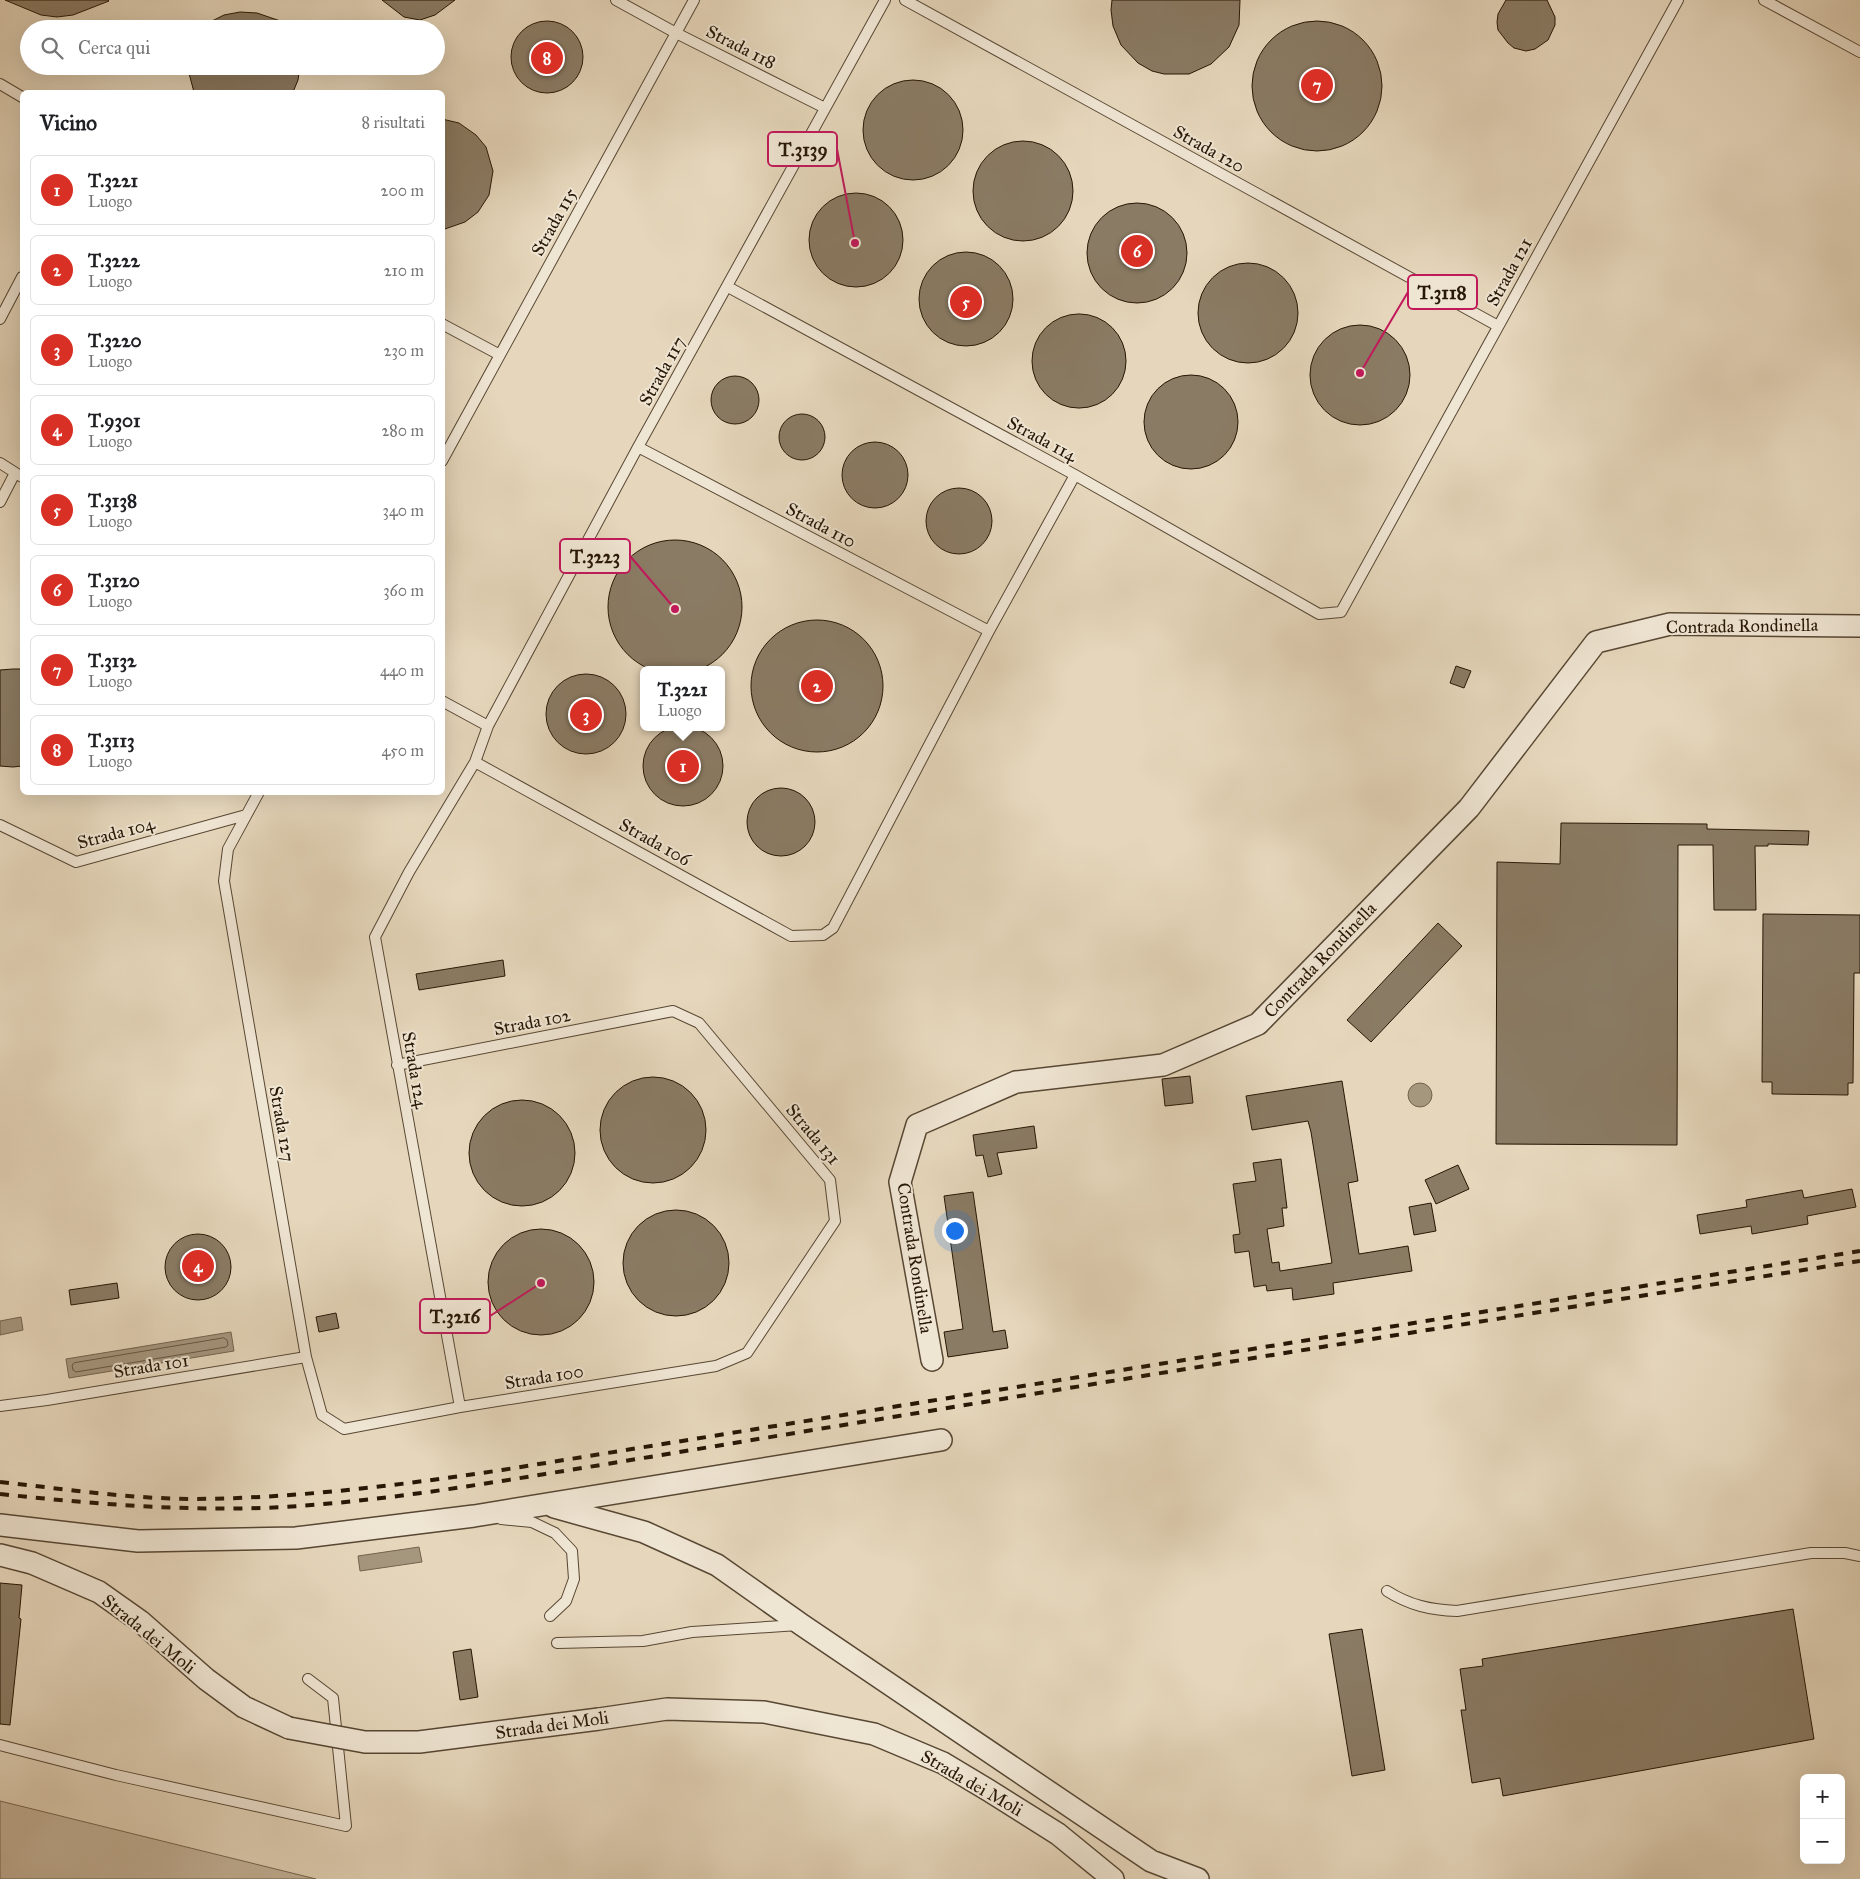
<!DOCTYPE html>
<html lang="it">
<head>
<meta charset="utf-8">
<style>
  :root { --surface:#fff; --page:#f6f6f6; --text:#202124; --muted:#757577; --line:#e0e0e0; --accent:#d93025 }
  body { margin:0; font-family:"IM FELL Great Primer",serif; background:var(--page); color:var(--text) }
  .controls { position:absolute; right:15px; bottom:15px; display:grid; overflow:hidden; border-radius:8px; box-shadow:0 5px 20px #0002 }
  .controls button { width:45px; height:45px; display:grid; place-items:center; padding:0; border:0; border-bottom:1px solid var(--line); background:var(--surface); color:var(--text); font:25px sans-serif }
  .you { position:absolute; left:954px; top:1230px; width:18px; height:18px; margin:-12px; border:4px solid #fff; border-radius:50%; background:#1a73e8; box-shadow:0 0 0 8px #1a73e833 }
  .badge { display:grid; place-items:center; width:32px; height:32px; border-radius:50%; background:var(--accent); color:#fff; font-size:16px; font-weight:700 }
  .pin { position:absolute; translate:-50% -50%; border:2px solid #fff; box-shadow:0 1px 5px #0006 }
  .popup { position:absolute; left:640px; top:666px; width:85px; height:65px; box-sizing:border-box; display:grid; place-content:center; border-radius:8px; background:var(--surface); filter:drop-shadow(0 1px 4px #0005); font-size:16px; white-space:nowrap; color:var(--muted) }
  .popup b { font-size:19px; color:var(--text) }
  .popup::after { content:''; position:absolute; left:50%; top:100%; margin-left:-10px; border:10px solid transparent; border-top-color:var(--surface) }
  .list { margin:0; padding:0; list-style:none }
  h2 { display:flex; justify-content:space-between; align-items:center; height:65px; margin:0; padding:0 20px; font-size:21px }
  h2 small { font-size:16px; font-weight:400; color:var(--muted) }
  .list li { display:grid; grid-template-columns:32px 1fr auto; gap:15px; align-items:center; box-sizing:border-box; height:70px; margin:0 10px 10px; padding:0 10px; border:1px solid var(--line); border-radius:8px }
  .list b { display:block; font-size:19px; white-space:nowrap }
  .list p { margin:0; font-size:16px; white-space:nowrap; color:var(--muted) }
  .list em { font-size:16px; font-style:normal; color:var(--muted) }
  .icon { flex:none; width:28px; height:28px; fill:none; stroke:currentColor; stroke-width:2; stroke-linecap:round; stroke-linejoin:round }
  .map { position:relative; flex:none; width:1860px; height:1879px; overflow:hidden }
  .search { position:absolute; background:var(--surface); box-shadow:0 5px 20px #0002; left:20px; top:20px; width:425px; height:55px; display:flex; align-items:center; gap:12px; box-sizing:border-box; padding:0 18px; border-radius:28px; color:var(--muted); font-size:19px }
  .panel { position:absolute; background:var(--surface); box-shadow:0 5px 20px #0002; left:20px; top:90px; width:425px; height:705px; border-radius:8px }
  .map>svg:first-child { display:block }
</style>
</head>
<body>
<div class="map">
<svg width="1860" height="1879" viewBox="0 0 1860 1879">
  <rect width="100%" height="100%" fill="#e6d7bc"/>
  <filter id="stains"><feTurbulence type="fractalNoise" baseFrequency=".004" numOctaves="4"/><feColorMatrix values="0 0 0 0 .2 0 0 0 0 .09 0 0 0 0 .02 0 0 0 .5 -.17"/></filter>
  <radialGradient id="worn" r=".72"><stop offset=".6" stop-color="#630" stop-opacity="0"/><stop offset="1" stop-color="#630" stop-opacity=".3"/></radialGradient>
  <path fill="#c6b69d" stroke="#766651" d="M0,1801l316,78h-316z"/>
  <path fill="#a5967e" stroke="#73634e" d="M1408 1095a12 12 0 1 1 24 0a12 12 0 1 1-24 0Z
    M21,1317l2,13 -23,5v-14z
    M231,1332l3,19 -165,27 -3,-19z
    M419,1547l3,15 -62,9 -2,-15z"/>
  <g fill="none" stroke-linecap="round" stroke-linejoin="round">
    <path stroke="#665642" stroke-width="1" d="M224,1338l3,2 1,5 -2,2 -150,25 -3,-2 -1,-5 2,-2z"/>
  </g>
  <path fill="#8a7b64" stroke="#271705" d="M5,0h103l1,1 -36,14 -16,2 -16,-2z
    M382,0h73l-20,15 -15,5 -16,-3z
    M1112,0h128l-1,25 -10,22 -18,17 -22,10h-25l-12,-3 -14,-8 -17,-18 -8,-19 -2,-16z
    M1506,0h41l8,17v8l-7,15 -13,9 -9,2 -12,-3 -6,-5 -10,-13 -1,-8 1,-8z
    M240,12l17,1 38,13 -1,3h-98l28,-14z
    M1252 86a65 65 0 1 1 130 0a65 65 0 1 1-130 0Z
    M511 57a36 36 0 1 1 72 0a36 36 0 1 1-72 0Z
    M187,66h113l-2,14 -5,12h-99z
    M863 130a50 50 0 1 1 100 0a50 50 0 1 1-100 0Z
    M442,119l17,4 17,12 10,12 7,24 -4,24 -11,17 -13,10 -23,8z
    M973 191a50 50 0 1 1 100 0a50 50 0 1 1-100 0Z
    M809 240a47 47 0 1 1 94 0a47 47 0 1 1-94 0Z
    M1087 253a50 50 0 1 1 100 0a50 50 0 1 1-100 0Z
    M919 299a47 47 0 1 1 94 0a47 47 0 1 1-94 0Z
    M1198 313a50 50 0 1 1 100 0a50 50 0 1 1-100 0Z
    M1032 361a47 47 0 1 1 94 0a47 47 0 1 1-94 0Z
    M1310 375a50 50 0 1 1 100 0a50 50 0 1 1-100 0Z
    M1144 422a47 47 0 1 1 94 0a47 47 0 1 1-94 0Z
    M711 400a24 24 0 1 1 48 0a24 24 0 1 1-48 0Z
    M779 437a23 23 0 1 1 46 0a23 23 0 1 1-46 0Z
    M842 475a33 33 0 1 1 66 0a33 33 0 1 1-66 0Z
    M926 521a33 33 0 1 1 66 0a33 33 0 1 1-66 0Z
    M608 607a67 67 0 1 1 134 0a67 67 0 1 1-134 0Z
    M751 686a66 66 0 1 1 132 0a66 66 0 1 1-132 0Z
    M1456,666l15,5 -7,17 -14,-5z
    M13,669h9v97l-9,1 -13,-1v-96z
    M546 714a40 40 0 1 1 80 0a40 40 0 1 1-80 0Z
    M643 766a40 40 0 1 1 80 0a40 40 0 1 1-80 0Z
    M747 822a34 34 0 1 1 68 0a34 34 0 1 1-68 0Z
    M1561,823l146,1v5l102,2 -1,14 -40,-1v2h-13l1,64h-42l-1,-65h-35l-1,300 -181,-1 1,-282 63,2z
    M1763,914l97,1v58h-6l-1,110h-5v12l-76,-1v-12h-10z
    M1438,923l24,23 -91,96 -24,-22z
    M503,960l2,16 -86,14 -3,-16z
    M1190,1076l3,27 -28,3 -3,-27z
    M600 1130a53 53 0 1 1 106 0a53 53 0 1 1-106 0Z
    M1342,1081l16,100 -10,2 11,71 49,-8 4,25 -79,12 1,11 -41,6 -1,-12 -25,3 -1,-6 -12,2 -5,-36 -14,2 -2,-18 7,-1 -7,-50 23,-3 -3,-18 28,-4 6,49h-5l2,18 -17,3 5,34 7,-1 1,9 52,-8 -21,-131 -3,-11 -56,9 -6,-34z
    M469 1153a53 53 0 1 1 106 0a53 53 0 1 1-106 0Z
    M1034,1126l3,22 -40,5 5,21 -14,3 -5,-22 -7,1 -3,-21z
    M1458,1165l11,24 -33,15 -11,-24z
    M1852,1189l4,18 -49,9 1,8 -56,10 -1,-8 -51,8 -3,-19 50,-8 -1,-7 56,-10 2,8z
    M973,1192l20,140 12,-2 3,18 -60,9 -4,-25 19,-3 -19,-133z
    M1431,1203l5,28 -22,4 -5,-28z
    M623 1263a53 53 0 1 1 106 0a53 53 0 1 1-106 0Z
    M488 1282a53 53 0 1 1 106 0a53 53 0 1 1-106 0Z
    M165 1267a33 33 0 1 1 66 0a33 33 0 1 1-66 0Z
    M117,1283l2,15 -48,7 -2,-15z
    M336,1313l3,15 -20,4 -3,-15z
    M0,1583l22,2 -3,33 2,1 -11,106 -10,-1z
    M1793,1609l21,130 -311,57 -3,-18 -28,5 -11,-73h5l-6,-41 23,-3 -1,-7z
    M1362,1629l23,141 -33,6 -23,-142z
    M471,1649l7,48 -18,3 -7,-48z"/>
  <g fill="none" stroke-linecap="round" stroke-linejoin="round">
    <g stroke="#574733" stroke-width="12">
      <path id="lane" d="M616,0l60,33 149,75
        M905,0l593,326
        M1764,0l96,52
        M0,84l22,13
        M728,287l347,188 244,139 22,-2 337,-612
        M0,319l22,-42
        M442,324l58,31
        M638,447l351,184
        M442,461l252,-461
        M0,463l22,14
        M0,502l15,-29
        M442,701l46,25
        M475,762l316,174 32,-1 10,-7 156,-297 86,-156
        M259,792l-31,57 -4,32 82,476 16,58 22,14 116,-22 256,-41 31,-13 88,-132 -5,-41 -131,-157 -26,-12 -276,54
        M0,825l76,37 170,-47
        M0,1406l47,-6 259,-43
        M460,1407l-85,-470 34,-65 66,-110 13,-36 150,-279 247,-447
        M501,1519l31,3 23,11 17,18 2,28 -8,22 -16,15
        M1387,1591c22,14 43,19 70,20l354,-58h34l15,3
        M557,1643l86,-2 49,-9 106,-7
        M0,1745l116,30 230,51 -13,-128 -25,-19"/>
    </g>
    <g stroke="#574733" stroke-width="24">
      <path id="street" d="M932,1360l-32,-178 17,-57 99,-43 147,-17 95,-41 211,-216 127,-166 74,-18 190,2
        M554,1507l90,25 73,33 85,60 349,236 47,18
        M0,1525l138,16 158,-3 178,-22 467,-76
        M0,1555l32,8 67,29 41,29 66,58 38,28 45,21
        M599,1719l68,-10 97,3 110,22 69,29 45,27 70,44 55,45"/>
    </g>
    <use href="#lane" stroke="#efe5d3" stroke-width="10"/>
    <use href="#street" stroke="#efe5d3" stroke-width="21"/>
    <path stroke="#271705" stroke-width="4" stroke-dasharray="9 9" stroke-linecap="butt" d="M0,1482c65,7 131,17 196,17 103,-1 205,-14 306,-29l1358,-219
      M0,1494c94,10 188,18 283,13 87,-5 176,-19 262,-33 118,-19 236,-39 354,-58 320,-53 641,-104 961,-155"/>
    <g stroke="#574733" stroke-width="24" stroke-linecap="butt">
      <path id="street-bridge" d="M289,1728l76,14h54l180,-23"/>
    </g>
    <use href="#street-bridge" stroke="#efe5d3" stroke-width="21"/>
  </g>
  <g text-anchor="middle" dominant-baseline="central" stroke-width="4" stroke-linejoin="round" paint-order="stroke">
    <g font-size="18" fill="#271705" stroke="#efe5d3">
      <text transform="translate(741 47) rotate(27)">Strada 118</text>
      <text transform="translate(1209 149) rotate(29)">Strada 120</text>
      <text transform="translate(554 222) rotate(-61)">Strada 115</text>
      <text transform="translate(1509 272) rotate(-61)">Strada 121</text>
      <text transform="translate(662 371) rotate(-61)">Strada 117</text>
      <text transform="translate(1042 439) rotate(28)">Strada 114</text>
      <text transform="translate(821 525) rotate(28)">Strada 110</text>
      <text transform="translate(1742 626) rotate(-1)">Contrada Rondinella</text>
      <text transform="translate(116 833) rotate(-15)">Strada 104</text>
      <text transform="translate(655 842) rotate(29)">Strada 106</text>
      <text transform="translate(1320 960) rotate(-46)">Contrada Rondinella</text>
      <text transform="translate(532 1022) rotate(-11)">Strada 102</text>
      <text transform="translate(415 1070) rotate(80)">Strada 124</text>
      <text transform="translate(282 1124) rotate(80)">Strada 127</text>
      <text transform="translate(813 1134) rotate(50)">Strada 131</text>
      <text transform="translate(915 1258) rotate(81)">Contrada Rondinella</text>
      <text transform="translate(151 1366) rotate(-9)">Strada 101</text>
      <text transform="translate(544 1377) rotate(-9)">Strada 100</text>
      <text transform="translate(149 1634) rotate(39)">Strada dei Moli</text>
      <text transform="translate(552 1725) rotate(-8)">Strada dei Moli</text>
      <text transform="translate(972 1783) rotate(30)">Strada dei Moli</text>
    </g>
  </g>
  <path fill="none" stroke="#c2185b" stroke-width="2" d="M855 243L837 149M1360 373L1408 292M675 609L630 556M541 1283L490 1316"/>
  <g fill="#c2185b" stroke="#efe5d3" stroke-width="2">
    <circle cx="855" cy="243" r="5"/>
    <circle cx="1360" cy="373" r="5"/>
    <circle cx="675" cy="609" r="5"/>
    <circle cx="541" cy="1283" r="5"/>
  </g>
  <g fill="#efe5d3" stroke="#c2185b" stroke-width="2">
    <rect x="768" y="132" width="69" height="34" rx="5"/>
    <rect x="1408" y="275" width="69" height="34" rx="5"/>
    <rect x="560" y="539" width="70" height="34" rx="5"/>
    <rect x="420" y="1299" width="70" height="34" rx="5"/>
  </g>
  <g font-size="19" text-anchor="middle" font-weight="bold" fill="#271705">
    <text x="803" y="156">T.3139</text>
    <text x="1442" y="299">T.3118</text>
    <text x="595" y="563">T.3223</text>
    <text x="455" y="1323">T.3216</text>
  </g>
  <rect width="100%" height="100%" filter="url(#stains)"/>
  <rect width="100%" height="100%" fill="url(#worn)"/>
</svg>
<div class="controls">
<button>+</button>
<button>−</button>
</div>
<div class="you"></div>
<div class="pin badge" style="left:683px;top:766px">1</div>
<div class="popup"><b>T.3221</b>Luogo</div>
<div class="pin badge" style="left:817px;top:686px">2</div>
<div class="pin badge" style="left:586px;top:715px">3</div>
<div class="pin badge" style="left:198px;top:1266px">4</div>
<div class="pin badge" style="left:966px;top:302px">5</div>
<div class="pin badge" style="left:1137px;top:251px">6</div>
<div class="pin badge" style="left:1317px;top:85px">7</div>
<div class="pin badge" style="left:547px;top:58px">8</div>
<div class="search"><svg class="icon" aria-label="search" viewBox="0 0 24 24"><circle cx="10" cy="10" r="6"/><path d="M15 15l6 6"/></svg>Cerca qui</div>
<section class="panel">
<h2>Vicino<small>8 risultati</small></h2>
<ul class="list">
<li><span class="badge">1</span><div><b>T.3221</b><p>Luogo</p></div><em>200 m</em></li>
<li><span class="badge">2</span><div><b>T.3222</b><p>Luogo</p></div><em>210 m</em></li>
<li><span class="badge">3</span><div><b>T.3220</b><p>Luogo</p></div><em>230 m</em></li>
<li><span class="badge">4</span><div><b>T.9301</b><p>Luogo</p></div><em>280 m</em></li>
<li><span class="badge">5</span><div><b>T.3138</b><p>Luogo</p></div><em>340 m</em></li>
<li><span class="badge">6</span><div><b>T.3120</b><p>Luogo</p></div><em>360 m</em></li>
<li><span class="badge">7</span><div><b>T.3132</b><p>Luogo</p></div><em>440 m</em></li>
<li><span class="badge">8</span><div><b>T.3113</b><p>Luogo</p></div><em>450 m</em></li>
</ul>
</section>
</div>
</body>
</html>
